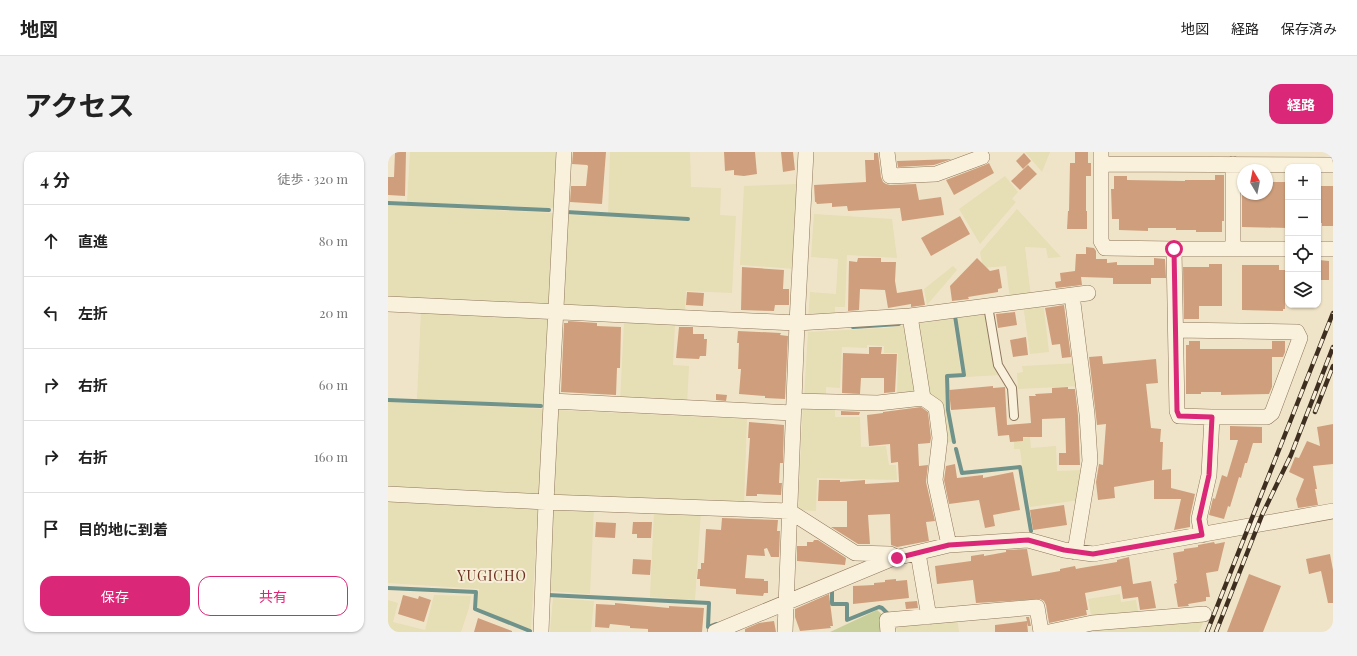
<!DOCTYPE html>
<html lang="ja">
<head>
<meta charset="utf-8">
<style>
  :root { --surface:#fff; --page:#f2f2f2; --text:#222; --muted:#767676; --line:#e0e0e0; --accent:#db2777 }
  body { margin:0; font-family:"Playfair Display","Noto Sans JP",serif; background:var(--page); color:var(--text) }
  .controls { position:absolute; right:12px; top:12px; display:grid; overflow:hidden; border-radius:8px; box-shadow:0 1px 3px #0004 }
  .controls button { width:36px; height:36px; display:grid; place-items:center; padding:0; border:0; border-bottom:1px solid var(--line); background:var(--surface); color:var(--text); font:20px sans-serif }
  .compass { position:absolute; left:849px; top:12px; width:36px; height:36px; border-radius:50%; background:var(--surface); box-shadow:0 1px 3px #0004; rotate:350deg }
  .stop { position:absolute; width:12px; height:12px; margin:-9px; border:3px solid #db2777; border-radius:50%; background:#fff }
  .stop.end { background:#db2777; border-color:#fff; box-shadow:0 1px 4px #0008 }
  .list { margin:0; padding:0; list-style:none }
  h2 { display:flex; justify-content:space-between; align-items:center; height:52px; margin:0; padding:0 16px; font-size:17px }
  h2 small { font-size:13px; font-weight:400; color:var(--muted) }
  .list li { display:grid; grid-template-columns:26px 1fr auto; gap:12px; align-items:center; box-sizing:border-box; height:72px; padding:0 16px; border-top:1px solid var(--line) }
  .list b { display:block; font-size:15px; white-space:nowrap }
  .list em { font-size:13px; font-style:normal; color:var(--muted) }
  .actions { display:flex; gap:8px; padding:12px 16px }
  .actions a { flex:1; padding:9px 0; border:1px solid var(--accent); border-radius:12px; text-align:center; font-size:14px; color:var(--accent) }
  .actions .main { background:var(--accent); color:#fff }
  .icon { flex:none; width:22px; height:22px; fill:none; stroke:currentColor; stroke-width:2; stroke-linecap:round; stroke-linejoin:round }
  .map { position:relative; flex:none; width:945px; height:480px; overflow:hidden; border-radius:12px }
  header { display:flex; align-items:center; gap:24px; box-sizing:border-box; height:56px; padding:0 20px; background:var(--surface); border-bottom:1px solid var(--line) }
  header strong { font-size:19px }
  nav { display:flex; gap:22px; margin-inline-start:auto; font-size:14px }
  .intro { display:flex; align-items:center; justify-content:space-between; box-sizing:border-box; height:96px; padding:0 24px }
  h1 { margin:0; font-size:28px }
  .button { padding:10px 18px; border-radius:12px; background:var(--accent); color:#fff; font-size:14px; font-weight:700 }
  main { display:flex; gap:24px; padding:0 24px }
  aside { flex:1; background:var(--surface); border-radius:12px; box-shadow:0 1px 3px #0004 }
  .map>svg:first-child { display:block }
</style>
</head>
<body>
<header>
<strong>地図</strong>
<nav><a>地図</a><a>経路</a><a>保存済み</a></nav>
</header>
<div class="intro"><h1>アクセス</h1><a class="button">経路</a></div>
<main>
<aside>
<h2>4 分<small>徒歩 · 320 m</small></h2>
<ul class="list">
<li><svg class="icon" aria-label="ahead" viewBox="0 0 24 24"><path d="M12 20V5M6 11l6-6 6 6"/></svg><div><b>直進</b></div><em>80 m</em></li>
<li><svg class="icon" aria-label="left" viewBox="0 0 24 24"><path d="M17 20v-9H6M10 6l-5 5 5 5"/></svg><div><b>左折</b></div><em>20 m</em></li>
<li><svg class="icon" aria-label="right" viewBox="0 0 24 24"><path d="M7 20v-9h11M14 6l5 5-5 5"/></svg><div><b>右折</b></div><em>60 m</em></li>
<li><svg class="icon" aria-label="right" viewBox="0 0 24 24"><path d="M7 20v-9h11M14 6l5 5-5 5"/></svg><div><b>右折</b></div><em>160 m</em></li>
<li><svg class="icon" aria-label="arrive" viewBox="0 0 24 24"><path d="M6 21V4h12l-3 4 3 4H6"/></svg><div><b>目的地に到着</b></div></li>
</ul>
<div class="actions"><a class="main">保存</a><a>共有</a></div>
</aside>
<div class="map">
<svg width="945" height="480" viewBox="0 0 945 480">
  <rect width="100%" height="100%" fill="#f0e4c8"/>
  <path fill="#e6deb5" d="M22,0h146l-2,56 -147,-6z
    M222,0h80l1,35 30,1 -1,27 16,1 -4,77 -46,-2 -1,22 -125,-6 3,-92 45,1z
    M637,0h25l-8,20z
    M617,24l13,16 -6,7 4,3 -36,42 -21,-35z
    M411,32l-4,85 -55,-4 4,-79z
    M0,53l165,8 -4,94 -161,-7z
    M629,57l44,48 -13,1 -2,-10 -21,-1 6,50 -21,3 -4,-34 -23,2 -3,-16z
    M426,62l78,5 5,39 -50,-3 -2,52h-10v10l-27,2 2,-27 26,2 2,-35 -27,-2z
    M565,114l4,4 -30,35 -3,-16z
    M655,149l6,51 -19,2 -7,-50z
    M33,159l127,6 -4,88 -127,-6z
    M593,159l6,5 14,59 -35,2 -9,-62z
    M565,166l8,55 -16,1 2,37 5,31 -9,1 -18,-49 -9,-70z
    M236,170l51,3 -2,40 16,1 -2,40 -67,-3z
    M521,173l11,71 -23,3 1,-46h-14v-7l-17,-1v3l-25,-1 -2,41 -14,-1v12l-22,-1 4,-66 78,-4z
    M691,211l2,23 -63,3 -1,-16 6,-1 -1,-6z
    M0,250l156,7 -5,90 -151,-6z
    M415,252l32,1v12h25l1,30 25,-1 3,19h7l1,15 -80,-2 -1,33 -18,-1z
    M168,258l191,9 -3,87 -193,-8z
    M642,285l1,11 25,-2 1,25 28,-1 -5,30 -50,7 -7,-35 -3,-23h-6v-7l8,-4z
    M0,347l150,8 -7,122 -54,-21 2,-19 -91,-6z
    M163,353l43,2 -4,87 -43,-3z
    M266,358l47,1 -6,89 -45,-3z
    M732,442l1,8 15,-2 3,17 -47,3 -4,-21z
    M46,443l37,1 -2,12 -8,24h-73v-32l10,3 -5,19 32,8z
    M165,446l41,3 -3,31h-41z
    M569,465l2,15h-62l-2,-10z
    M817,466l-6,14h-127z"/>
  <path fill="#c9cf9b" d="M489,458l8,7 1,15h-56z"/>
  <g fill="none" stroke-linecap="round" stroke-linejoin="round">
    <path stroke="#6f938a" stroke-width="4" d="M0,51l161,7
      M178,60l122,7
      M565,164h2l9,59 -17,1 1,34 6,32
      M465,175l46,-3
      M0,248l153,6
      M568,297l6,24 58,-6 11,64
      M0,436l88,4 -1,17 55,22
      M444,440v12h15v16l32,-13 3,1 7,7
      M160,443l161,8 -1,24 8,-3"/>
  </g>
  <path fill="#cf9f7d" d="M7,0h11l-1,44 -17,-1v-18h6z
    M185,0h33l-4,52 -32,-2 1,-16h15l2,-20 -1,-1 -15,-1z
    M336,0h31l2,22 -13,2 -10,-1v-5l-9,1z
    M393,0h12l2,18 -12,2z
    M687,0h13v11h3v13h-5v35h1v18h-20l1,-18h1l1,-48h5z
    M486,1h4l3,24 2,5 3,2 4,1 26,-1 3,16 22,-3 3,18 -42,6 -2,-13 -52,3 -1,-5 -15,1v-4l-15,1 -1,-2h-1l-1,-17 52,-3 -1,-22h9z
    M636,1l7,8 -8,8 -7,-8z
    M564,7l-18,6 -36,2 -1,-6z
    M601,11l5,10 -40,22 -8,-15 39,-15z
    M640,13l9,9 -17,16 -9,-9z
    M827,23h9v46h-2v11h-26v-2h-20v-2h-28v3l-29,-1v-11h-7l-1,-30h3v-13h13v4l58,1v-1h30z
    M879,30h21v46l-46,-1v-33h25z
    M932,34h13v40h-11v-3h-3z
    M572,64l10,18 -39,22 -10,-18z
    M698,95l8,1 2,3v8h11v4l10,-1v3h37v-7l11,1 1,19h-15v6h-38v-6l-32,-1 1,8 -26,3 -1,-6 6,-1 -1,-8 15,-2 1,-17h10z
    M470,106h23v4h15l-1,19 2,12 25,-4 3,16 -14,2v-3l-23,4 -3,-18 -25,-1 -1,21 -11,1 1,-50 8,1z
    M589,106l13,13 9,-2 3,19 -4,1v3l-30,5 1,2 -17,2 -2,-15z
    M931,108l10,1v19h-11z
    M821,112h13v42h-23v13h-15l-1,-52h26z
    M854,113h37v5h9v12h-3v27h-2v2l-41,-1z
    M354,115l42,3 -1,19h6v16h-14l-1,6 -33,-1z
    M299,140l17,1 -1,13 -17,-1z
    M676,153l7,52 -9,1 -2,-14 -8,1 -7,-37z
    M627,160l2,13 -19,3 -2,-14z
    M180,169l29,2v3l24,1 -1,41h-3l-1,27 -55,-3 3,-69h4z
    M291,175h14v7h11v5h3l-1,17h-6l-1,3 -23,-1z
    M350,179l43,2 -1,2 8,1 -3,63 -20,-1v-2l-26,-2 2,-25h-3l1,-26h-2z
    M638,185l2,18 -15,2 -3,-17z
    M801,189h11v8h72v-8h13v11l-2,5h-11v30l-3,7 -48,1v-3h-20v2h-15v-49h3z
    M481,195h13l-1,7h16l-2,38 -11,1v-15h-23l-1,16 -18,-1 1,-40 26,1z
    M714,204l1,8 53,-5 2,24 -12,1 5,44 10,1 -1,13h3l-1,28 9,-1v19l24,6 -5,23v10l-16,3 7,-31h-27v-19l-40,7 1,11 -17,2 -2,-18 3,-18 4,1 3,-41 -9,1 -8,-68z
    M605,234v2l12,-1 2,38 24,-2 -2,-27h7l-1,-2 17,-1v-5l16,-1v2h7l3,26 2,50h-21v-12h7l-1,-35 -23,1v18h-19v4l-13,1 -1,-7 -11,1 -3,-29 -44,3 -2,-20z
    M328,242l11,1 -1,6 -10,-1z
    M533,255l7,5 3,26 -1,5 -12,1 1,22 9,-1 -2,17 9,39 -9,1 3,19 -32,6 -6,-2 -1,-31 -22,1 2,29h-12l-27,-17h16v-26h-29l1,-21h21v2l25,-2v4l34,-2 -1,-20 -7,1 -1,-19 -21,2 -2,-31 16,-2v-1z
    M453,259l19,1 -1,3h-18z
    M361,270l35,3 -1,38h-3l-1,20h3l-1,12 -24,-1v2h-11l4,-58h-2z
    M945,272v40l-20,2 4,23h-2l3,16 -20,3 -2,-9 8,-20 -15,-7 6,-15 4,1 8,-17 13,5 -3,-19z
    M842,274l32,1v16h-9l-6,20h-2l-4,15 -2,-1 -9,30 -2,-1 -4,13 -15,-4 4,-17 2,1 7,-24 5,2 11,-37h-8z
    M567,312l2,14 26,-3v3l30,-6 7,38 -27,5 2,11 -10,2 -6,-28 -30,4 -5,-24 2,-14z
    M676,353l3,20 -34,5 -3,-20z
    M334,366l56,2 -1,11h3l-1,26h-8l-4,-9 -3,1 1,7 -18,-1 -2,23 19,1v2h4v12h-4l-1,3 -27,-2v-5l-36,-3v-7h-3l1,-10h3v-6h3l2,-34 15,1z
    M208,370l20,1 -1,15 -20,-1z
    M245,370h19l-1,16h-14v-4h-5z
    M426,388h4l28,18 -1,7 -48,-4v-15h10v-4h6z
    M826,390l1,2 10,-2 -7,29 -12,2 4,24h-4v4l-18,3 1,2 -11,1 -4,-23 3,-1 -1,-3h1l-4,-27 11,-2v-2l14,-2v-2z
    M639,397l5,27 28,-5v-2l15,-3 1,3 5,-1 36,-6v-2l12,-3 4,27 18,-3 5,27 -16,2 -2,-13 -15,2 -2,-13 -36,7 3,17h-2l1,5 -38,8 -3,-18 -2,-4 -4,-2 -64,4 -3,-23 -36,4 -2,-18 36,-5v-5l13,-2v2l22,-4v-2z
    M942,402l3,16v33h-5l-7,-32 -12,3 -3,-15z
    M245,407l18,1 -1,15 -18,-1z
    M861,422l32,12 -18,46h-36z
    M508,427v2l11,-1 2,18 -56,6v-18l21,-1v-2l11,-1v-2z
    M441,442l4,32h-3l1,2 -31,3 -5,-14v-8z
    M15,443l15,4 1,-3 12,4 -7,22 -26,-8z
    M529,449l1,7 -12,1 -1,-7z
    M227,451l54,5v-2l35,2 -2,24h-54v-3l-18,-1v-2l-20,-2 -1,4 -14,-1 1,-23 19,1z
    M638,465h3l2,9h-3l-1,-4 1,10h-33v-7l32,-4z
    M90,466l34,13v1h-38z
    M386,469l2,11h-31v-3l14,-6z"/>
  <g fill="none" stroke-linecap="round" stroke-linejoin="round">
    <g stroke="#8d765c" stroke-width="10">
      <path id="service" d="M600,154l10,59 14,23 2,28"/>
    </g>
    <g stroke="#8d765c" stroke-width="16">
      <path id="minor" d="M499,0l3,24 46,-2 46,-17
        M713,0v89l4,7 69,1 3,162 2,5 33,1 -3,58 -10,44 3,16
        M713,12l232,1
        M845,12v85
        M786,97h114
        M930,97h15
        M684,143l15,119 3,47 -15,91
        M0,152l409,19 113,-7 178,-23
        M522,164l13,82 13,9 4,31 -5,42 14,65
        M788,178l121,2 3,6 -28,75 -5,4h-55
        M163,249l242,12
        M406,249l84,2 45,-5
        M0,342l158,8 243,9 66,42 35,1 6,3
        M530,401l11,64
        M153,480l5,-130 18,-350
        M327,480l176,-73 58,-14 79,-5 36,10 29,4 240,-43
        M397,480l12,-309 9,-171
        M500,480l-1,-12 150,-13 4,25
        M661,480l43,-9 112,-9"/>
    </g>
    <use href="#service" stroke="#faf1dc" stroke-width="8"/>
    <use href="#minor" stroke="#faf1dc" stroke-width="15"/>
    <g stroke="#3d2e20" stroke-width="4.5">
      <path id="rail" d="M927,260l18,-46
        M819,480l126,-319
        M828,480l46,-117 29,-60 42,-108"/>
    </g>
    <use href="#rail" stroke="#f7eed8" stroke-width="3" stroke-dasharray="9" stroke-linecap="butt"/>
  </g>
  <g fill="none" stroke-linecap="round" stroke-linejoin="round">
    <path stroke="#db2777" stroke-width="5" d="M509,406l52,-13 79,-5 36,10 29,4 109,-19 -3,-16 10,-44 3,-58 -33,-1 -2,-5 -3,-162"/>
  </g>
  <g text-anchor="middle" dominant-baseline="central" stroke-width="4" stroke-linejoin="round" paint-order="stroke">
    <g font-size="14" letter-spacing="1" fill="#6b2e1e" stroke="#f7eed8">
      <text x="104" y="423">YUGICHO</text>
    </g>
  </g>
</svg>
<div class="controls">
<button>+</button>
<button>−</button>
<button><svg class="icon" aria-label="locate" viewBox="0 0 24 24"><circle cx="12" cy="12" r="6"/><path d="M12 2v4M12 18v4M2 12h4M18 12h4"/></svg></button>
<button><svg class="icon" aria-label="layers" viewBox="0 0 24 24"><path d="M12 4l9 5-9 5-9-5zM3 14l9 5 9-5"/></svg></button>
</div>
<svg class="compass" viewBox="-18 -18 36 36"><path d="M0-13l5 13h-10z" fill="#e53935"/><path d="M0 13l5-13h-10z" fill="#767676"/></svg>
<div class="stop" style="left:786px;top:97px"></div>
<div class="stop end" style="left:509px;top:406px"></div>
</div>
</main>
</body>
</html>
